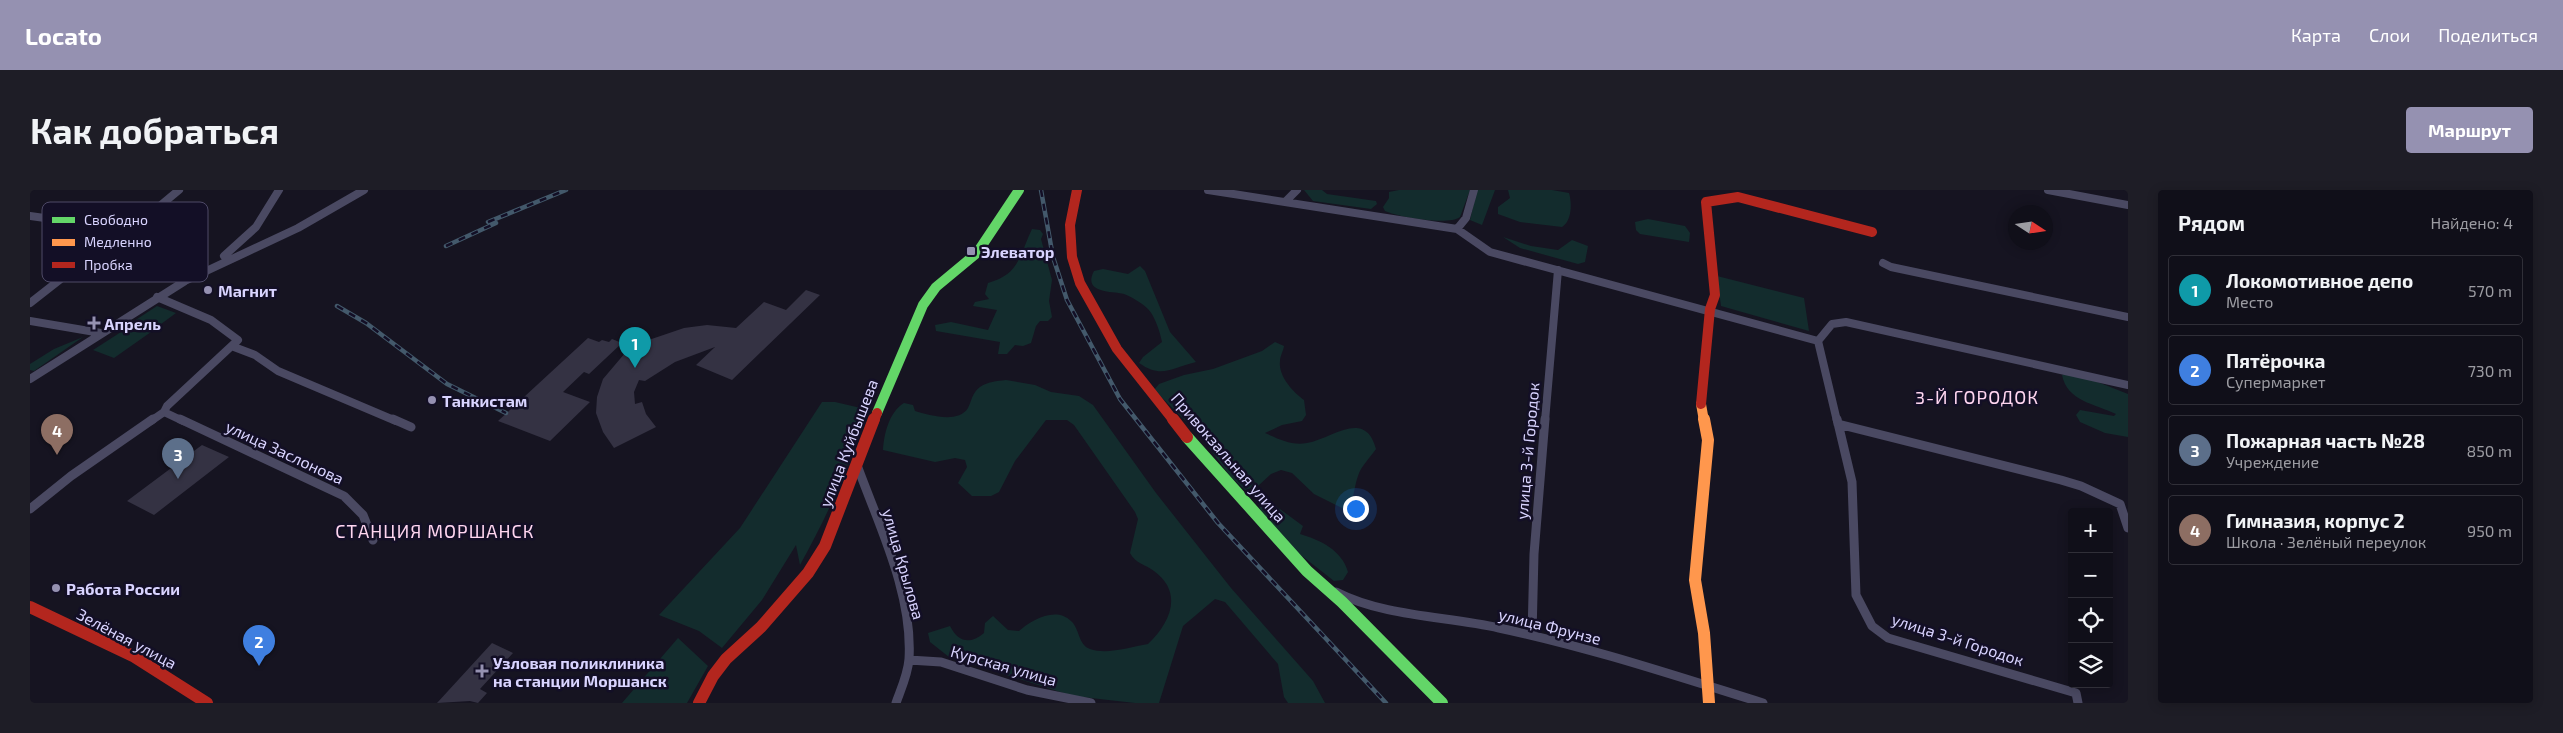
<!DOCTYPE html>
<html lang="ru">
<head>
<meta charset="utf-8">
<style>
  :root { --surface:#100f19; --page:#1e1d26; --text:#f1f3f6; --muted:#9c9ca2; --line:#302f38; --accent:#9591b1 }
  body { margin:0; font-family:"Exo 2",sans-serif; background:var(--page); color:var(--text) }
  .controls { position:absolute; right:15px; bottom:15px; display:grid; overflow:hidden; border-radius:5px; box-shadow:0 2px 12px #0003 }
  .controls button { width:45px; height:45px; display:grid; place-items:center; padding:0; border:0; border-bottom:1px solid var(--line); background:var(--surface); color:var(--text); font:25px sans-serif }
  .compass { position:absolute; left:1978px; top:15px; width:45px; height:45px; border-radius:50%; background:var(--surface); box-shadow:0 2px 12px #0003; rotate:102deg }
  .you { position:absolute; left:1325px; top:318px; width:18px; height:18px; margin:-12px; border:4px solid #fff; border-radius:50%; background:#1a73e8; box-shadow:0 0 0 8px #1a73e833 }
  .badge { display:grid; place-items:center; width:32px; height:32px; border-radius:50%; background:var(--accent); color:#fff; font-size:16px; font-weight:700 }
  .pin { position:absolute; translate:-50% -41px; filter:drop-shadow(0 1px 2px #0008) }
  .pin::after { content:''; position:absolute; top:26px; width:18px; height:15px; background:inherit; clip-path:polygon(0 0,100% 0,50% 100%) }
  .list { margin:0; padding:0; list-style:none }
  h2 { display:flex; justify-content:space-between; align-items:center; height:65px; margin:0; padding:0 20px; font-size:21px }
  h2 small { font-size:16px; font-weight:400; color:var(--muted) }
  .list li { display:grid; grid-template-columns:32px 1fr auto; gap:15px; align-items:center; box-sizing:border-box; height:70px; margin:0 10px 10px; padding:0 10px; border:1px solid var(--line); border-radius:5px }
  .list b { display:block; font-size:19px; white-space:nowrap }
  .list p { margin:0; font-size:16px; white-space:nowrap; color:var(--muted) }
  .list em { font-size:16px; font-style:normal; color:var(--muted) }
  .icon { flex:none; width:28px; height:28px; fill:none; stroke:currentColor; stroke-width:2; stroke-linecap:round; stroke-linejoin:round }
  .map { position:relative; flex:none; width:2098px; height:513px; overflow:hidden; border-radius:5px }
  header { display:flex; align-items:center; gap:30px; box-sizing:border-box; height:70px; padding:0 25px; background:var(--accent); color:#fff }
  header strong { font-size:24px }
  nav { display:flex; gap:28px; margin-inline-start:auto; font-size:18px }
  .intro { display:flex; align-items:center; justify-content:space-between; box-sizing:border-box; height:120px; padding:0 30px }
  h1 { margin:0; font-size:35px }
  .button { padding:12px 22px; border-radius:5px; background:var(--accent); color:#fff; font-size:18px; font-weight:700 }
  main { display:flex; gap:30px; padding:0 30px }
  aside { flex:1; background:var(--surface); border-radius:5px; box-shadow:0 2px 12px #0003 }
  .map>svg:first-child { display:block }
</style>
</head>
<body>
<header>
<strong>Locato</strong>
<nav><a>Карта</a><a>Слои</a><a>Поделиться</a></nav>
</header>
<div class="intro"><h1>Как добраться</h1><a class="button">Маршрут</a></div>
<main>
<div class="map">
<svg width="2098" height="513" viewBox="0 0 2098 513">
  <rect width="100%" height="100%" fill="#161421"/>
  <path fill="#132c2d" d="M1274,0h18l5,4 49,7 1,3 -6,5 -58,-8z
    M1369,0h71l-10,27c-12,9 -62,0 -75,-6l-2,-4 6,-9v-6z
    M1447,0h18l-13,35 -12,-5z
    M1478,0h44l17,3c3,10 3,28 -7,34l-42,-5 -22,-8v-7l12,-9z
    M1618,29l37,7 5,7 -1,9 -49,-8 -4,-4 -1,-8z
    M1002,39l8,1 3,4 -2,5 11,41 -3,21 3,16 -4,4h-8l-4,5 -5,17 -8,3 -8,-1 -8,9h-9l2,-12 -64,-11 -1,-6 16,-3 37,8 9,-20 -24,-4 2,-4 14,-3 -4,-5 3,-11c32,-9 31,-27 44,-54z
    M1473,47l28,9 27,4 14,-10 16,6 -3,16 -7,2 -58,-16z
    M1110,76l5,5 25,61 26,30c-25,6 -34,17 -57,1l4,-6 19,-15c-2,-10 -7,-26 -14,-33 -6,-6 -16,-12 -24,-15 -11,-3 -42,0 -30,-23l9,-2 25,5z
    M1687,86l87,22 5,33 -88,-25z
    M127,116l19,7 -19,14 -29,-2z
    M91,142h30l-37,26 -21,-8z
    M53,147l-49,34 -4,-1v-6l24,-15z
    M1245,152l9,4c-1,6 -4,10 -4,15 -2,15 13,31 24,39l2,15 -4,6 -20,4 -17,8c13,6 27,13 42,10 25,-4 58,-35 69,6 -6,9 -15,17 -18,27 -5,14 -2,22 -14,33l-30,-15 -22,-21 -11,-3 -10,4 -13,12 -13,4 -15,-14 -32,-43 -44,-43 5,-6 25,-9 29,-6 49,-18z
    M2037,184l23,5 38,15v43l-23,-4 -25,-11 -4,-7 4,-5 34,6 2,-2c-21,-10 -49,-13 -54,-39z
    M976,190l29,5 16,7 28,4 14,9 63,88 75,95 82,93 12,22h-37l-4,-6 -6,-33 -53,-62 -10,-3 -32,27 -24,77h-24l-62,-7 -124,-39 -19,-15 -2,-9 22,-7c8,16 20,19 34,7l1,-10 8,-7 15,14 11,1c12,-11 37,-25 52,-10 9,8 7,24 19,28 17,6 40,-2 58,-5 22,-21 36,-51 6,-73 -9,-7 -18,-7 -24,-18l8,-34 -3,-7 -61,-87 -7,-5h-21l-31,41 -16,31 -8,4h-19l-14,-13 9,-16 -2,-7 -10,-2 -20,4 -52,-12c1,-16 6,-38 21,-47l9,2 2,6c14,4 43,13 53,-3 4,-8 4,-15 12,-21 7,-5 17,-6 26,-7z
    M792,212h13l30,7c-13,55 -38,107 -65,156l-4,-20 -34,55 -40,48 -23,-17 -40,-16 81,-87z
    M1239,311l34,25 -3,8c20,6 42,16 48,38l-5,8 -9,1 -37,-29 -35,-39 -4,-9z
    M648,448l30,28 -21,37h-65z"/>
  <path fill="#343243" d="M776,100l14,5 -88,85 -36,-15 19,-18 -40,15 -30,19 -6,-1 -5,12 1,12 7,-2 4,12 10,13 -42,21 -11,-16 -7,-19 1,-16 6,-18 28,-33 53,-18 23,-3 29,3 28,-26 22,8z
    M558,148l11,4 3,-2 7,2 3,-3 10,4 -33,31 -5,-2 -21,20 27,10 -40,39 -52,-20z
    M172,255l27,12 -75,58 -27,-14z
    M462,453l21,10 -33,36 7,4 -9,10 -8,-2 -33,2z"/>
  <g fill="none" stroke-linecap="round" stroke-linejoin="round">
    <path stroke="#4a4962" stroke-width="8" d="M1178,0l249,39 33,23 328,89
      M2018,0l80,15
      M1256,11l11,-11
      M0,26l101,14
      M1427,39l9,-11 8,-28
      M194,66l32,-29 23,-37
      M1853,73l8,4 237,50
      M0,113l69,-54 32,-19 48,-40
      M0,131l71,12
      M1788,151l19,80
      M1788,151l14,-17 14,-2 282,63
      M204,157l21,8 23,16 118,50
      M0,189l155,-98 113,-53 66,-38
      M134,222l19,9
      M121,231l13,-9 3,-6 71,-66 -27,-20 -54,-23
      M1515,231l13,-151"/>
    <path stroke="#4a4962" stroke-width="9" d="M150,229l164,77 19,19 10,25
      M363,229l18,8
      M1807,229l15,63 4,113 16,31 16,12 188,55 2,10
      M1808,234l223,56 20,6 39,18 8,24
      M827,275c22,61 56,128 52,194 -1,15 -8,30 -13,44
      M0,319l41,-33 82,-57
      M1306,402c49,25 110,24 163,36 90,19 177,48 264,75
      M1502,445l2,-81 11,-135
      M879,470l32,2 86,28 64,13"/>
    <path stroke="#63d668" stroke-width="10" d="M847,223l46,-108 13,-18 41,-34 42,-63"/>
    <path stroke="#63d668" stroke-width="12" d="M1157,247l120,134 35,31 100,101"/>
    <path stroke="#ff974d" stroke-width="10" d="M1671,214l3,17"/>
    <path stroke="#ff974d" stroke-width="12" d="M1674,229l4,21 -13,140 9,53 5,70"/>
    <path stroke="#b3261e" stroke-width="10" d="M1047,0l-7,35 2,32 8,26 37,66 57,72
      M1671,214l9,-95 5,-14 -9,-93 32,-5 134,35
      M844,231l3,-8"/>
    <path stroke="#b3261e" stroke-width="12" d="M1143,229l14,18
      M0,417l103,49 74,47
      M669,513l14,-27 13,-17 35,-32 47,-54 17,-27 49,-127"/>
    <g stroke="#43596b" stroke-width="4.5">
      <path id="rail" d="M1011,0l12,67 14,43 53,99 98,124 168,180
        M458,32l78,-32
        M416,56l50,-23
        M307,116l29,17 81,61 59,29"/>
    </g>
    <use href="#rail" stroke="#130f26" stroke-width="2.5" stroke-dasharray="7" stroke-linecap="butt"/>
  </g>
  <g fill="#9591b1" stroke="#130f26" stroke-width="2">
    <rect x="936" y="56" width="10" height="10" rx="2.5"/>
    <circle cx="178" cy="100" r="5"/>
    <path d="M61.5 125.5h5v5h5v5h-5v5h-5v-5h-5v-5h5z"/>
    <circle cx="402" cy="210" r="5"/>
    <circle cx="26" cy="398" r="5"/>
    <path d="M449.5 473.5h5v5h5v5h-5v5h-5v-5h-5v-5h5z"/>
  </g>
  <g text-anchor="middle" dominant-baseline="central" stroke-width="5" stroke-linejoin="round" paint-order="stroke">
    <g font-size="16" font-weight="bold" fill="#d9d4ff" stroke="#130f26" text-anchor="start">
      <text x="951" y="61">Элеватор</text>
      <text x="188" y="100">Магнит</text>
      <text x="74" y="133">Апрель</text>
      <text x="412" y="210">Танкистам</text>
      <text x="36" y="398">Работа России</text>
      <text x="463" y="472">Узловая поликлиника<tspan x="463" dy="18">на станции Моршанск</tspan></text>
    </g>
    <g font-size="16" fill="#d9d4ff" stroke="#130f26">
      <text transform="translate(818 253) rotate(-69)">улица Куйбышева</text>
      <text transform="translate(1497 261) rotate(-85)">улица 3-й Городок</text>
      <text transform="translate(255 262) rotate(25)">улица Заслонова</text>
      <text transform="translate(1199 267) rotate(49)">Привокзальная улица</text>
      <text transform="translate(874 374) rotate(74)">улица Крылова</text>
      <text transform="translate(1520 436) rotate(14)">улица Фрунзе</text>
      <text transform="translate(97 448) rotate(28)">Зелёная улица</text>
      <text transform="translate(1928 449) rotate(18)">улица 3-й Городок</text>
      <text transform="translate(974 475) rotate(16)">Курская улица</text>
    </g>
    <g font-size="18" letter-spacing="1" fill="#ffd6f0" stroke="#130f26">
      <text x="1947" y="207">3-Й ГОРОДОК</text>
      <text x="405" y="341">СТАНЦИЯ МОРШАНСК</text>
    </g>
  </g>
  <rect x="12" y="12" width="166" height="80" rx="8" fill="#130f26" stroke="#4e4a67" stroke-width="1"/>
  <rect x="22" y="27" width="23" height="6" fill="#63d668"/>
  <rect x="22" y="49" width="23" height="7" fill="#ff974d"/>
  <rect x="22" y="72" width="23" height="6" fill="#b3261e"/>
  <g font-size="14" fill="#d9d4ff">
    <text x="54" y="35">Свободно</text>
    <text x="54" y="57">Медленно</text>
    <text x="54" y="80">Пробка</text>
  </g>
</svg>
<div class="controls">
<button>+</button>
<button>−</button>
<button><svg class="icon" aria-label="locate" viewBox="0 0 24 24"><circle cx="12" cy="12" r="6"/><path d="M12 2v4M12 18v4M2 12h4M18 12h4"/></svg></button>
<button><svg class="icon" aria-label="layers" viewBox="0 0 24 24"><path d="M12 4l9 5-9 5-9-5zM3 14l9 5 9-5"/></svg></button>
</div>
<svg class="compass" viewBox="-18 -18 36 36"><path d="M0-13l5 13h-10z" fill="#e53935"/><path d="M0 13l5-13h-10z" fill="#9c9ca2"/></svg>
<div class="you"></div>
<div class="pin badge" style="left:605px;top:178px;background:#0f9aa8">1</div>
<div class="pin badge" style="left:229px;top:476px;background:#3f7fe0">2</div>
<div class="pin badge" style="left:148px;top:289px;background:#5c6f8a">3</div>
<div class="pin badge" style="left:27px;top:265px;background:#8d6e63">4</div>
</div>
<aside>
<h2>Рядом<small>Найдено: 4</small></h2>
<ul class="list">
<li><span class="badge" style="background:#0f9aa8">1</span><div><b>Локомотивное депо</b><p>Место</p></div><em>570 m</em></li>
<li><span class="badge" style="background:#3f7fe0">2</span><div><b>Пятёрочка</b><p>Супермаркет</p></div><em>730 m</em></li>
<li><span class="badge" style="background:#5c6f8a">3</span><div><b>Пожарная часть №28</b><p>Учреждение</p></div><em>850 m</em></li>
<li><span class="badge" style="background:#8d6e63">4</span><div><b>Гимназия, корпус 2</b><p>Школа · Зелёный переулок</p></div><em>950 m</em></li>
</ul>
</aside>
</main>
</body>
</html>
